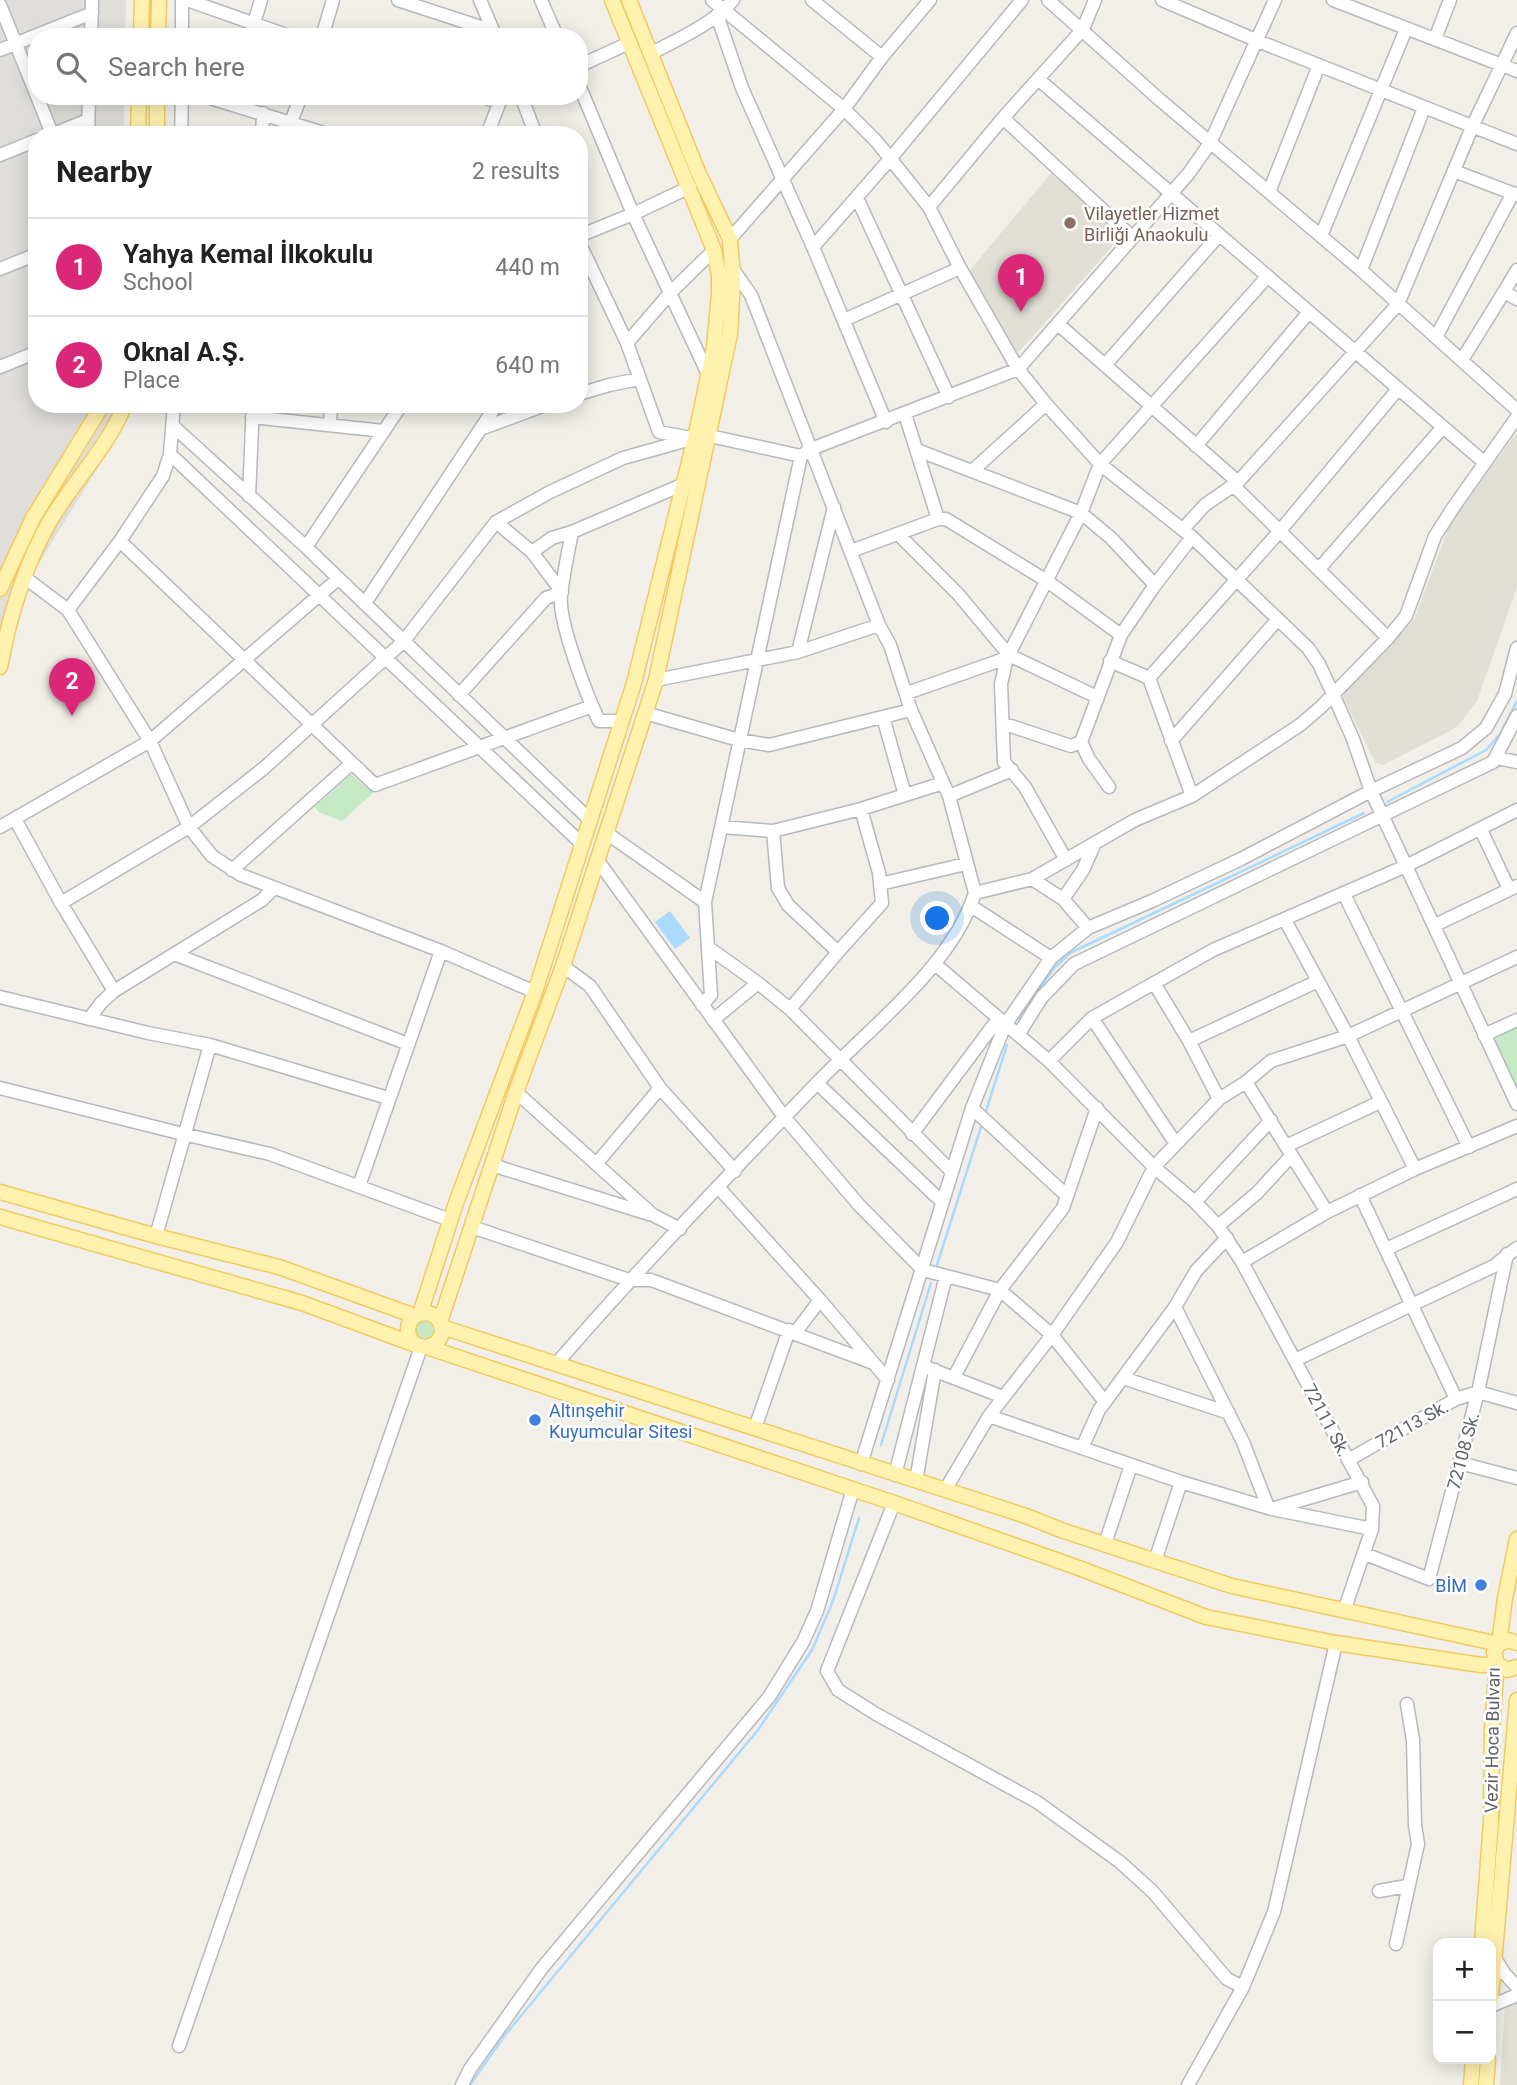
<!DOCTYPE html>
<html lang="en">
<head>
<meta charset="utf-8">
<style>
  :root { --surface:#fff; --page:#f2f2f2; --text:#222; --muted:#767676; --line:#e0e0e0; --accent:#db2777 }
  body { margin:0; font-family:Roboto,sans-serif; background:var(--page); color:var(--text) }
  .controls { position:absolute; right:21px; bottom:21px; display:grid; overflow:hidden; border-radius:14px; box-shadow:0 4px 18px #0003 }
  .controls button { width:63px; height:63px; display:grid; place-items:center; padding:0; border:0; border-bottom:2px solid var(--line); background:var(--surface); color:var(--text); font:35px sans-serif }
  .you { position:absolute; left:938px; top:919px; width:24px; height:24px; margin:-18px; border:5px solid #fff; border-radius:50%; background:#1a73e8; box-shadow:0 0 0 10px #1a73e833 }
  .badge { display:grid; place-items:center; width:46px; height:46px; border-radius:50%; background:var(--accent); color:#fff; font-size:23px; font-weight:700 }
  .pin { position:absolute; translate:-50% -58px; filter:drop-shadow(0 2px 4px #0008) }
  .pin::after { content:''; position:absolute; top:37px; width:24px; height:21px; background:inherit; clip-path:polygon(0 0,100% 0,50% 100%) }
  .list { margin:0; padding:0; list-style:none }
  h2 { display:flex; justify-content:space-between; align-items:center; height:91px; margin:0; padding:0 28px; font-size:30px }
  h2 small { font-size:23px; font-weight:400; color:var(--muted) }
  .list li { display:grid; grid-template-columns:46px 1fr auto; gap:21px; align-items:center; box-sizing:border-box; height:98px; padding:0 28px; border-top:2px solid var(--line) }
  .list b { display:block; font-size:26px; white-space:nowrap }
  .list p { margin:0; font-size:23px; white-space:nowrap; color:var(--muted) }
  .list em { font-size:23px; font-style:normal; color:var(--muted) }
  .icon { flex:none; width:38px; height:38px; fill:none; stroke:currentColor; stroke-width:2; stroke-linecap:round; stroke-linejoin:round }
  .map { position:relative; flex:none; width:1517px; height:2085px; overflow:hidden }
  .search { position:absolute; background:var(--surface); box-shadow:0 4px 18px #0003; left:28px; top:28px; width:560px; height:77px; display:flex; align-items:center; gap:18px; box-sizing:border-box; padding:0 24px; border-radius:28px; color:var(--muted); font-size:26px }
  .panel { position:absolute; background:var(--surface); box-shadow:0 4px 18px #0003; left:28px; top:126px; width:560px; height:287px; border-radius:28px }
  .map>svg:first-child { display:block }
</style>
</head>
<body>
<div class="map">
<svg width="1517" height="2085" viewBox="0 0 1517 2085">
  <rect width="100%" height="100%" fill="#f1efe8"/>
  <path fill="#e0deda" d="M0,0h126l-1,37h-88v59h87v39h-87v269h77l-16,63 -98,160z"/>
  <path fill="#e1ded6" d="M1051,173l71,62 -103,117 -11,-4 -38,-72v-6z
    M1517,432v155l-40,114 -19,25 -10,6 -65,33 -8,-3 -32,-65 2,-6 69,-71 35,-94z
    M1517,2002v83h-17l5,-78z"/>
  <path fill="#c5e8c5" d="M351,774l22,19 -31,28 -24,-9 -3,-5z
    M1517,1023v65l-25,-53z
    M413 1331a12 12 0 1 1 24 0a12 12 0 1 1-24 0Z"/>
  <path fill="#aadaff" d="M670,911l20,27 -15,11 -20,-27z"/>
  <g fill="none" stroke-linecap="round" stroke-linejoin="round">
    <path stroke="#aadaff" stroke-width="2.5" d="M1387,802l99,-52 14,-16 17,-33
      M1019,1018l35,-50 16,-15 294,-140
      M986,1111l21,-66
      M937,1265l44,-138
      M881,1445l50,-162
      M470,2085l35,-50 253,-305 54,-80 21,-49 26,-83"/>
    <g stroke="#b5b8bc" stroke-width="15">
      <path id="minor" d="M187,0l105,37
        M398,0l95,31
        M480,0l15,35
        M541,0l16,37
        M712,0l132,109 33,33 52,65 31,61 58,101 28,35 54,60 92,73 116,111 11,16 14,30 20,45 18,52 146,313
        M812,0l70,57
        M1048,0l112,100 201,170 156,140
        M1162,0l96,41 259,103
        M1333,0l184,71
        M0,5l37,91
        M717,15l25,73 71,159 73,175
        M254,23l7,-23
        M91,37l1,-37
        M182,37v-37
        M322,37l11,-37
        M1435,39l15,-39
        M0,50l92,-37
        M650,54c26,-14 65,-31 83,-54
        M579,66l50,-23
        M1038,79l447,384
        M579,85l54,129 75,160
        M37,96l15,38
        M204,96l126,39
        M480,96l18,6
        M521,96l15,39
        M1003,118l129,119
        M291,122l10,-26
        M51,135l37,-15
        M88,135l1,-39
        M181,135l1,-39
        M262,135l1,-22
        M487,135l15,-39
        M0,155l37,-15
        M1454,171l63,24
        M1269,192l50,-127
        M857,198l92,199
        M929,207l74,-89 80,-89 12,-29
        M579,236l54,-22 57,-27
        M1321,236l85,-207
        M730,239l114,-130 38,-52 48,-57
        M579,242l48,101 32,89 32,6
        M813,247l77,-88 132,-159
        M0,269l37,-15
        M1361,270l63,-162
        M1504,292l13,-22
        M844,320l116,-52
        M1058,324l180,158
        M1436,337l77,-144
        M627,343l44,-51 43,-42
        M1462,360l42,-68 13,7
        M1105,365l114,-130
        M0,367l37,-15
        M579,394l30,-9 30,-6
        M905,414l33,105
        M252,417l132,14
        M330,425l1,-21
        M173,426l133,121 284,273
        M483,428l65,-24
        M710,436l91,20 10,-7 207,-80 171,-196 21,-30 65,-143
        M1196,446l113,-134
        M917,450l164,63 30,25 44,47 37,-48
        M170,454l412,390
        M972,471l74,-67
        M1234,486l154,152
        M249,496l4,-92
        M1183,529l22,-24 33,-23 160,-178 75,-179 44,-92
        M572,532c-4,21 -9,43 -11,64 -3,25 26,100 38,125h23
        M899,535l59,59 51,61 88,42
        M120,541l255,244 217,-79
        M306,547l96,-143
        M851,551l87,-32h8l101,62 74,54
        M532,552l20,-14 20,-6 112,-48
        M1319,569l124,-142
        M24,577l44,33 82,131 39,86 23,29 29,19 200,76 94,41
        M365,603l132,-199
        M68,610l52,-69 43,-65 7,-22 4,-50
        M798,652l36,-145
        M1110,661l39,17 130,-146 119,-143
        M656,680l142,-28 81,-27
        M907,693l100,-35
        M459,695l87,-97 16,-6 -30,-40 -36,-30
        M645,713l94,27 30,5 142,-35
        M883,717l22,78
        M1003,726h8l60,20 10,-4 8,17 20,28
        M1171,741l107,-122
        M1081,742l40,-107 34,-50
        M1497,758l20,4
        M949,796l63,-26
        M1192,796l108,-71 21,-18 67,-69 18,-22 29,-80 18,-28 64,-91
        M15,819l46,84 53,88
        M0,827l150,-86 188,-162
        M721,827l52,4 88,-22 82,-26
        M1481,830l28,59
        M773,831l5,57 10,17 50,47 -48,57
        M608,834l97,68
        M1066,860l-41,-73 -21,-25 -3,-78 6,-26 74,-145 19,-49 167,-187
        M598,861l187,257 74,87 64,65 77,20 52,45 53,67
        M232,870l120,-107
        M1032,879l31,20
        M880,884l86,-20
        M975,893l57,-14 103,-59 57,-24 -43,-118
        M1344,894l125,253
        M61,903l128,-76 75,-59 139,-126 93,-120 54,-30 73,-34 72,-20
        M971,906l80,52
        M1285,920l63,116 67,133
        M1435,925l82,-39
        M1088,928l-25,-29 20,-29 12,-27
        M709,948l49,35 32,26 162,163
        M838,952l44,-49 -3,-30 -18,-64
        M174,954l234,90
        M936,965l113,96 105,106 41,35 23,24 24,36 131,244 -1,23 -28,82
        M563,966l27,20 70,102 75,83
        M1154,983l35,58 129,-60
        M0,997l148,36 62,12 178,53
        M702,1005l9,-10 -6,-93 96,-446
        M1092,1018l84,126
        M89,1019l12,-16 13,-12 148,-91 12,-12
        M713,1020l45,-37
        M1018,1035l24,-38 32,-33 419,-202 24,-46
        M1484,1035l33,-15
        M1189,1041l30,58
        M1049,1061l43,-43 121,-68 193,-84 111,-56
        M1246,1082l81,130
        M817,1083l125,119
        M0,1088l183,46 87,20 180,66
        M516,1092l137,123 27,14
        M972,1108l95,88
        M912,1134l86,-115
        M1286,1146l94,-44
        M597,1163l63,-75
        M492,1165l157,49
        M359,1186l82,-235
        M719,1188l101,112 68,80
        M1360,1195l96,204
        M1195,1202l76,-82
        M1218,1226l39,-33 34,-37
        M472,1227l157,53h22l222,83
        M156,1236l54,-191
        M1386,1249l131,-60
        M1242,1262l85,-50 88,-43 102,-43
        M1175,1307l68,135 25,65
        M795,1333l25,-33
        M1295,1360l199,-94 23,-18
        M557,1363c83,-96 172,-188 260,-280 53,-56 134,-115 158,-190l-26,-97 -38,-86 -21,-65 -11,-20 -128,-330 -19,-27
        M928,1368l75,29
        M954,1377l46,-87 63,-82 34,-100
        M1123,1378l106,35
        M989,1416l192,66 91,27 100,20
        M755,1428l34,-98
        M1082,1448l17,-38 76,-103 21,-36 31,-33
        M1348,1460l108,-61 22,-7 39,11
        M1460,1463l57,15
        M861,1464l111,-356 33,-83 46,-67 37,-30 64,-27 89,-42 130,-68 91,-43 24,-20 19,-34 12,-46
        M895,1475l51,-199
        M916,1481l19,-111
        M945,1490l44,-74 63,-81 65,-93 37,-75 65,-68 27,-17 25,-21 77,-25 169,-79
        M894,1503l-67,168 11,19 38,24 161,88 83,60 33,30 74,87 16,8
        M1275,1508l87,-26
        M1105,1544l26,-79
        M1365,1554l64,25 49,-187 29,-138
        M1155,1561l26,-79
        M1379,1891l28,-5
        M1396,1944l22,-100 -3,-19 -2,-85 -6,-36
        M1493,1955l11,18 13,14
        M1491,2006l26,-11
        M179,2046l242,-699
        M462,2085l8,-16 72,-101 227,-271 34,-55 14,-31 36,-122
        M1188,2085l55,-98 31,-75 62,-269"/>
    </g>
    <g stroke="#f2c960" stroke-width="17">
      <path id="major" d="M141,37l1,-37
        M158,37l1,-37
        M138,135l1,-39
        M157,135v-39
        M0,589l33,-71 70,-114
        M0,667c9,-49 25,-102 50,-146 23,-40 58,-73 75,-117
        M0,1192l156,44 123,31 136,49
        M0,1217l302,86 114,42
        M408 1330a17 17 0 1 1 34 0a17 17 0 1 1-34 0Z
        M420,1314l36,-111 79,-211 99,-309 61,-245 19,-90 5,-55v-18l-5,-25 -102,-250
        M440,1322l76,-230 47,-126 93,-286 74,-346 3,-55 -3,-40 -32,-67 -69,-172
        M442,1327l584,189 35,14 171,56 267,58 9,-4 9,3
        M427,1347l467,156 185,65 127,49 130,26 145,22 16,-1 10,6 10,-3
        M1482,1943l9,-122 1,-93 5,-64 -3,-12 5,-8 6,-46 12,-59
        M1491,1998l26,-298
        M1471,2085l2,-26
        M1486,2085l2,-26"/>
    </g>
    <use href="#minor" stroke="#fff" stroke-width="12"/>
    <use href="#major" stroke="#fff2af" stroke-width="14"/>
  </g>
  <circle fill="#8d6e63" stroke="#fff" stroke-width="2.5" cx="1070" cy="223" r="7"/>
  <g fill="#3f7fe0" stroke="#fff" stroke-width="2.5">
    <circle cx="535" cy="1420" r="7"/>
    <circle cx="1481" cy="1585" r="7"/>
  </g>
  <g text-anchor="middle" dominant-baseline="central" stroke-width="5" stroke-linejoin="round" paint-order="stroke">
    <g font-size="18" fill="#785e54" stroke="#fff" text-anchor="start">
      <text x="1084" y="213">Vilayetler Hizmet<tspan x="1084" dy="21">Birliği Anaokulu</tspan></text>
    </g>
    <g font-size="18" fill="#366cbe" stroke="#fff" text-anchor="start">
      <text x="549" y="1410">Altınşehir<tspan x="549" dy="21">Kuyumcular Sitesi</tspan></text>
      <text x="1467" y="1585" text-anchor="end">BİM</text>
    </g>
    <g font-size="18" fill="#5f6368" stroke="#fff">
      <text transform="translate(1327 1420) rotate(62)">72111 Sk.</text>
      <text transform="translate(1412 1424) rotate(-29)">72113 Sk.</text>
      <text transform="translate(1463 1451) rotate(-75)">72108 Sk.</text>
      <text transform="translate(1492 1740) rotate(-89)">Vezir Hoca Bulvarı</text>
    </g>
  </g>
</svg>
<div class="controls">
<button>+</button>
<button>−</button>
</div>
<div class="you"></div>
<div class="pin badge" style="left:1021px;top:312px">1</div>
<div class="pin badge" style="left:72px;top:716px">2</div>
<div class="search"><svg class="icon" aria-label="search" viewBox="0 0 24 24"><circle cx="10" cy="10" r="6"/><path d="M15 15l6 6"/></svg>Search here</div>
<section class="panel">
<h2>Nearby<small>2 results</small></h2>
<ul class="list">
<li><span class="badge">1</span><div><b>Yahya Kemal İlkokulu</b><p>School</p></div><em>440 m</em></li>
<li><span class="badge">2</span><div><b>Oknal A.Ş.</b><p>Place</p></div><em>640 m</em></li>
</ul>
</section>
</div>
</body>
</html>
